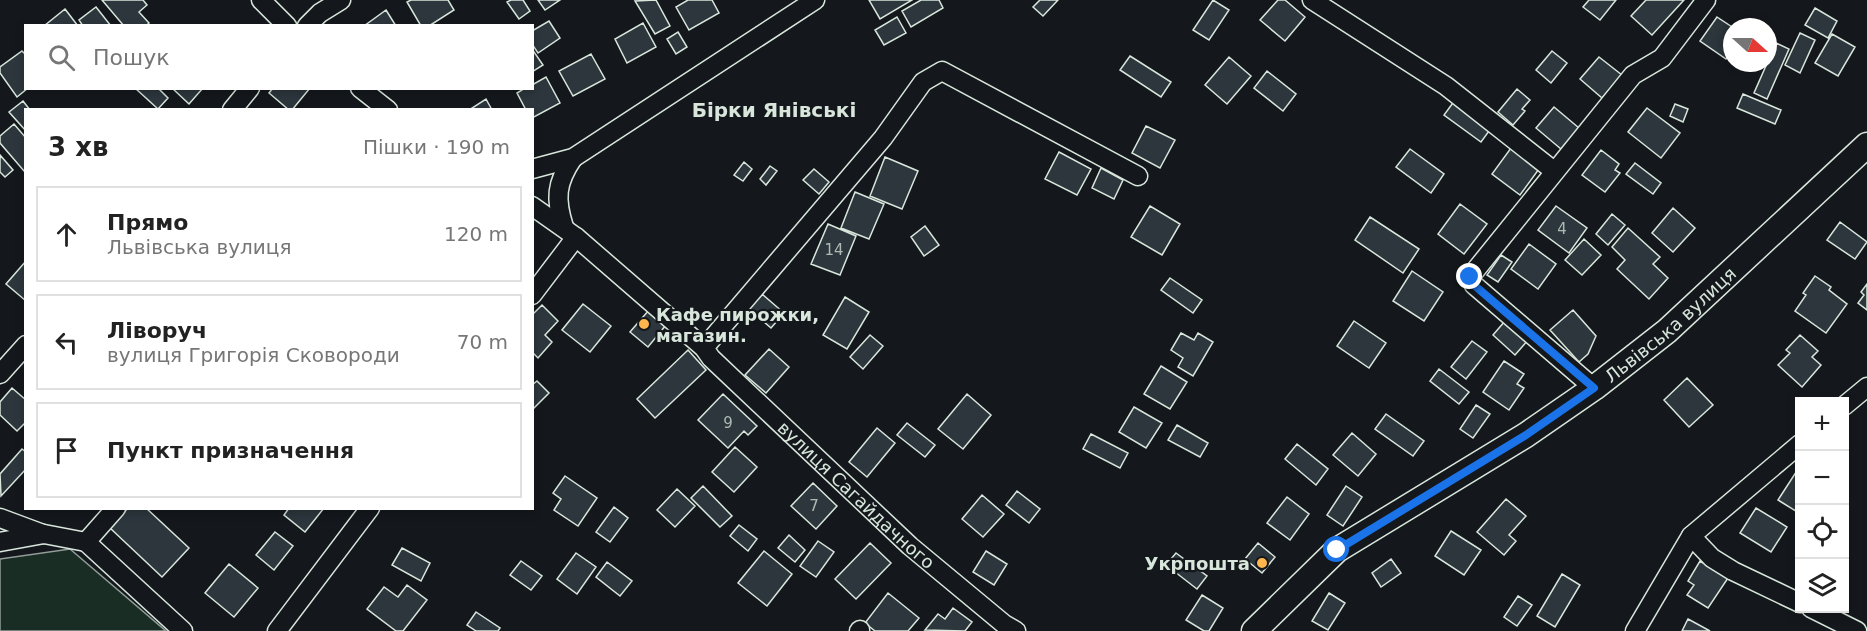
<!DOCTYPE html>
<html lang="uk">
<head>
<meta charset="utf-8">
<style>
  :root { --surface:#fff; --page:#f2f2f2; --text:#222; --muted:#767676; --line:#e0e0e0 }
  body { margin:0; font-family:"DejaVu Sans",sans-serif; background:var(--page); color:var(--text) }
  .controls { position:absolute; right:18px; bottom:18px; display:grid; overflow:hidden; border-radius:0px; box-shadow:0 3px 9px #0003 }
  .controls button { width:54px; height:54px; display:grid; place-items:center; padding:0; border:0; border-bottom:2px solid var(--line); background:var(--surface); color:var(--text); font:30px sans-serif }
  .compass { position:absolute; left:1723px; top:18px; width:54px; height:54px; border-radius:50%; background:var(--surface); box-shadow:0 3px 9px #0003; rotate:111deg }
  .stop { position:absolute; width:18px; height:18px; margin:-14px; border:4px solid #1a73e8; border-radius:50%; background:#fff }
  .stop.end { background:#1a73e8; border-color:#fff; box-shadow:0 2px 6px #0008 }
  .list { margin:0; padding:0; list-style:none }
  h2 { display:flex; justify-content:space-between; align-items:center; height:78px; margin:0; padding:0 24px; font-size:26px }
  h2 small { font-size:20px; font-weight:400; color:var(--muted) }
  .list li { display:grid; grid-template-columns:39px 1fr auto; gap:18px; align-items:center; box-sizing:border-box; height:96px; margin:0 12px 12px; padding:0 12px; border:2px solid var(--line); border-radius:0px }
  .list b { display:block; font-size:22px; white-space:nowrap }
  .list p { margin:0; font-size:20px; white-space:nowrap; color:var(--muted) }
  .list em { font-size:20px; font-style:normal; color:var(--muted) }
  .icon { flex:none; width:33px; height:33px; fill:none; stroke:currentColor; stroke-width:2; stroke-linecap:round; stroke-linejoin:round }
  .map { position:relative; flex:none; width:1867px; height:631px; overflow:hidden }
  .search { position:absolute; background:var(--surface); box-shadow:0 3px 9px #0003; left:24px; top:24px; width:510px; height:66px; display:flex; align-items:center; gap:15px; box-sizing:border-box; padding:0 21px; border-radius:0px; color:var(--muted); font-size:22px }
  .panel { position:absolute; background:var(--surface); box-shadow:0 3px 9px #0003; left:24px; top:108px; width:510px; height:402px; border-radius:0px }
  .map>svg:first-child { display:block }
</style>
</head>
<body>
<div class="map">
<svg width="1867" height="631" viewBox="0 0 1867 631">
  <rect width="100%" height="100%" fill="#14181c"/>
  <path fill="#1a2d24" stroke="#939e99" stroke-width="1.5" d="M70,549l96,82h-166v-72z"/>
  <path fill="#2c363c" stroke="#d8e6dc" stroke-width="1.5" d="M102,0h41l4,5 -8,7 10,11 -3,3h-22z
    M411,0h37l6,10 -25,16h-8l-14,-24z
    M511,0h12l7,11 -11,8 -12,-17z
    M538,0h22l-15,10z
    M656,0l14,26 -15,8 -20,-33z
    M688,0h24l7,13 -30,17 -13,-23z
    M869,0h43l-32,19z
    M921,0h18l4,8 -32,19 -9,-16z
    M1040,0h18l-15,16 -10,-9z
    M1213,0l16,10 -20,30 -16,-10z
    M1278,0h7l20,17 -20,24 -25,-21z
    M1589,0h27l-16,20 -17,-13z
    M1646,0h38l-32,35 -21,-19z
    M96,7l15,19h-28l-4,-6z
    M1815,8l22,13 -9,17 -23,-13z
    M65,9l13,17h-34z
    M386,10l10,16h-32z
    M897,17l9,16 -22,12 -9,-15z
    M1717,17l15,10v23l-6,9 -26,-18z
    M549,21l11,17 -22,15 -6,-9v-13z
    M643,23l13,24 -29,16 -12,-24z
    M678,32l9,15 -11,7 -9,-15z
    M1800,33l15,7 -15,33 -15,-8z
    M1832,34l23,13 -17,29 -23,-13z
    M1776,43l13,6 -22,50 -13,-6z
    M532,49l11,16 -11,7z
    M22,51l4,4v33h2l-11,9 -17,-24v-6z
    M1552,51l15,12 -16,20 -15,-13z
    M591,54l14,25 -32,17 -14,-25z
    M1130,56l41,26 -10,15 -41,-27z
    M1229,57l22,19 -24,28 -22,-19z
    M1599,57l23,18 -20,23 -22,-19z
    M1267,71l29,23 -13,17 -29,-23z
    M546,77l14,26 -28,15v-8h-6l-9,-17 8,-5h7v-3z
    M135,88h23l10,10 -10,11z
    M172,88h31l-14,16z
    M273,88h37l-18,22h-3l-20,-17z
    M1517,89l13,11 -8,9 3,2 -12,14 -15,-13z
    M1743,94l38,16 -6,14 -38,-16z
    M486,99l6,11h-23z
    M1455,100l37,27 -11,15 -37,-27z
    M23,101l7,9h-4v21l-17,-19z
    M1675,104l13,5 -5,13 -13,-6z
    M1554,107l25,21 -18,21 -25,-21z
    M1647,108l33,25 -19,25 -33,-26z
    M14,124l12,14v31l-2,2 -24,-28v-7z
    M1146,126l29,14 -15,28 -28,-15z
    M1511,148l28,21 -19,26 -28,-21z
    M1410,149l34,25 -13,19 -35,-26z
    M1601,150l18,14 -4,6 5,3 -15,19 -23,-17z
    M1059,152l32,17 -14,26 -32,-16z
    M0,155l13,15 -8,7 -5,-5z
    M885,157l33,14 -16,38 -32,-13z
    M744,162l8,7 -9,12 -9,-6z
    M1635,163l26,20 -8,11 -27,-20z
    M770,166l7,5 -11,14 -6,-6z
    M1101,168l22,12 -9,19 -22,-11z
    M814,169l15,13 -10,12 -16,-14z
    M855,192l29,12 -15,35 -28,-11z
    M1460,204l27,20 -23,30 -26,-20z
    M1150,206l30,18 -18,31 -31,-18z
    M1556,206l31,22 -18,25 -31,-23z
    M1673,208l22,20 -22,24 -21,-19z
    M1612,214l13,11 -17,20 -12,-11z
    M1370,217l49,32 -16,24 -48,-33z
    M1840,222l27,20 -12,17 -28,-19z
    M828,224l28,12 -16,39 -29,-11z
    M925,226l14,19 -15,11 -13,-19z
    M1628,228l32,29 -7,7 15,14 -19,21 -32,-30 8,-9 -13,-13z
    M1584,239l17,16 -19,20 -17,-15z
    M1529,244l27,20 -18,25 -27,-20z
    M1501,255l11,7 -14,20 -11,-7z
    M26,261v40l-20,-17z
    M1412,271l31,21 -19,29 -31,-20z
    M1815,276l16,11 -2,3 18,14 -21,29 -31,-22 11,-16 -3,-2z
    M1170,278l32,22 -9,13 -32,-23z
    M1867,284v26l-9,-7 6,-8 -3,-3z
    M762,294l22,19 -13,15 -22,-19z
    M845,297l24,15 -22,37 -24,-14z
    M583,304l28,22 -21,26 -28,-22z
    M542,305l16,16 -13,14 7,7 -14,16 -6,-6v-37z
    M649,310l17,15 -18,22 -18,-15z
    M1573,310l23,26 -8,18 -9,8 -29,-32z
    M1354,321l32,22 -17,25 -32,-22z
    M1505,321l23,19 -13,15 -22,-20z
    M1181,333l13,7 4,-7 15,9 -20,34 -15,-9 5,-9 -12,-8z
    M870,335l13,11 -20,23 -13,-12z
    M1800,335l18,16 -6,6 9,8 -19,22 -24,-22 12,-12 -4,-3z
    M1472,341l15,11 -21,27 -15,-12z
    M769,349l20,18 -23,26 -21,-18z
    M688,350l18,20 -51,48 -18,-19z
    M1504,361l20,13 -7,10 7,4 -15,22 -26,-18z
    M1161,366l26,16 -17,27 -26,-15z
    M1439,369l30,23 -10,12 -29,-23z
    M1687,378l26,27 -24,22 -25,-27z
    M537,381l12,12 -17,17v-25z
    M12,388l14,12v22l-9,9 -17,-16v-13z
    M723,394l34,32 -9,9 -4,-4 -16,17 -30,-28z
    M967,394l24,21 -28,34 -25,-20z
    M1476,405l14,9 -17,24 -13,-9z
    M1134,407l28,16 -16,25 -27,-16z
    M1386,414l38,27 -11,15 -38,-27z
    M907,423l28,22 -10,12 -28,-22z
    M1177,425l31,18 -8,14 -32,-17z
    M877,428l18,15 -28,34 -18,-15z
    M1352,433l24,21 -18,22 -25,-21z
    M1091,434l37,19 -8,15 -37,-19z
    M1297,444l31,25 -12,16 -31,-26z
    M735,447l22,20 -23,25 -22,-20z
    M22,449l4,3v17l-25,27 -1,-22z
    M1800,466v46l-1,1 -21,-13z
    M565,476l32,22 -19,28 -24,-16 7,-11 -8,-6z
    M813,483l24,23 -21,23 -25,-23z
    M703,486l29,30 -12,11 -29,-29z
    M1346,486l16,11 -19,29 -16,-11z
    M677,489l18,17 -20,21 -18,-17z
    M1017,491l23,18 -11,14 -23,-18z
    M982,495l22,19 -21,23 -21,-18z
    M1287,497l22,17 -19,26 -23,-17z
    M1506,499l20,17 -17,19 7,6 -12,14 -27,-23z
    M614,507l14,11 -18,24 -14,-10z
    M128,508h18l43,40 -27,29 -52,-49z
    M289,508h35l-19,24 -21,-17z
    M1756,508l31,19 -16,25 -31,-19z
    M739,525l18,14 -9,12 -18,-15z
    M1451,531l30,19 -17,25 -29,-19z
    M275,532l18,14 -19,24 -18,-15z
    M789,535l16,15 -10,12 -17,-14z
    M818,541l16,11 -18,25 -16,-11z
    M870,543l21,20 -35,36 -21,-20z
    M1258,543l17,14 -13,16 -17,-14z
    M402,548l28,15 -9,18 -29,-16z
    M764,551l28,23 -25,32 -29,-23z
    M986,551l21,13 -13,21 -21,-13z
    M576,553l20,14 -19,27 -20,-15z
    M1176,553l31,23 -10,13 -31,-24z
    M1391,559l10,14 -20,14 -9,-14z
    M521,561l21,15 -11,14 -21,-15z
    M1700,561l28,17 -20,30 -21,-13 7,-10 -6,-4z
    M607,562l25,19 -12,15 -24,-19z
    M229,564l29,24 -24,29 -29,-24z
    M1562,574l18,11 -25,42 -18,-11z
    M407,585l20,15 -24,31h-7l-29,-22 17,-22 14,10z
    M888,593l31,25 -11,13h-33l-10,-8z
    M1329,593l16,10 -17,27 -16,-9z
    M1202,595l21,13 -14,23h-5l-18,-11z
    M1518,596l14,9 -15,21 -13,-9z
    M953,608l19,14 -7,9 -40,-1 13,-16 7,5z
    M476,612l24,16 -2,3h-22l-9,-6z
    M1688,619l22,12h-28z"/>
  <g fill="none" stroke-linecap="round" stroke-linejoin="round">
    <g stroke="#d8e6dc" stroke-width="21">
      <g id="minor">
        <path d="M261,0l26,26"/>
        <path d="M1312,0l134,86 108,85"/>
        <path d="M307,26l13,-13 21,-13"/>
        <path d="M360,88l28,22"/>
        <path d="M232,110l18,-22"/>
        <path d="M532,169l41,-11 242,-158"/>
        <path id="s1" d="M532,206l44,31 128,111 7,10 199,188 94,78 12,7"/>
        <path d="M564,227c-9,-28 -8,-44 9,-69"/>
        <path d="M532,295l44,-58"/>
        <path d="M704,348l179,-210 40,-56 19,-11 196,105"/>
        <path d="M0,374l26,-29"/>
        <path d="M1594,388l-120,-103 -4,-8 163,-202 29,-17 44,-58"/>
        <path d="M1844,406l23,-19"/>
        <path d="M0,518l43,16"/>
        <path d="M1691,536l21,22 21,13 67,32"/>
        <path d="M0,542l44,-8 42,8"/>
        <path d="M86,542l97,89"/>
        <path d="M86,542l30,-34"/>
        <path d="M1811,608l46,23"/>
        <path d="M277,631l93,-123"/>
        <path d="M859,631l1,-1"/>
        <path d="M1635,631l56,-95 109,-92"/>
      </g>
    </g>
    <g stroke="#d8e6dc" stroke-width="27">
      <g id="major">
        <path id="s2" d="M1254,631l83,-81 189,-115 68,-47 73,-57 200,-186"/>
      </g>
    </g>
    <use href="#minor" stroke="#14181c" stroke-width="18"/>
    <use href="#major" stroke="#14181c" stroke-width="24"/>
  </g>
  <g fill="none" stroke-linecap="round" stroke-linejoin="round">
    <path stroke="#1a73e8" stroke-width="8" d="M1337,550l189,-115 68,-47 -120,-103 -4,-8"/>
  </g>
  <g fill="#ffb74d" stroke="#14181c" stroke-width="2">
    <circle cx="644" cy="324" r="6"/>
    <circle cx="1262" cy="563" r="6"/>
  </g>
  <g text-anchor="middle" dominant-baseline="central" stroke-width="4.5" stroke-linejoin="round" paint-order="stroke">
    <g font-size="15" fill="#adbab4">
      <text x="1562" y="229">4</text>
      <text x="834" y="250">14</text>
      <text x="728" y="423">9</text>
      <text x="814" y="506">7</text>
    </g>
    <g font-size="18" font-weight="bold" fill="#d8e6dc" stroke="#14181c" text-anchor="start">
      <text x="656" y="314">Кафе пирожки,<tspan x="656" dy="21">магазин.</tspan></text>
      <text x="1250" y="563" text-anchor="end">Укрпошта</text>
    </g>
    <g font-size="18" fill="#d8e6dc" stroke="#14181c">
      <text stroke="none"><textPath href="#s2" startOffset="519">Львівська вулиця</textPath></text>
      <text stroke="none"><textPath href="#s1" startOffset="435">вулиця Сагайдачного</textPath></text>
    </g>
    <g font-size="20" font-weight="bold" fill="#d8e6dc" stroke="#14181c">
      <text x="774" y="110">Бірки Янівські</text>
    </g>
  </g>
</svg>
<div class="controls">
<button>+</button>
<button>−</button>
<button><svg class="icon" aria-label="locate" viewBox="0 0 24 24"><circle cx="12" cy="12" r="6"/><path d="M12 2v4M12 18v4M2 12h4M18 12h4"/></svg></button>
<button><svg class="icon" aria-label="layers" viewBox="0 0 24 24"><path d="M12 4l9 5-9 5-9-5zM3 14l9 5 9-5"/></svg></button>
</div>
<svg class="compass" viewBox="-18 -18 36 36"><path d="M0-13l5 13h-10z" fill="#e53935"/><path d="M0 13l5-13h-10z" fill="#767676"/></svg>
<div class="stop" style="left:1337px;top:550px"></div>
<div class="stop end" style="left:1470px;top:277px"></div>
<div class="search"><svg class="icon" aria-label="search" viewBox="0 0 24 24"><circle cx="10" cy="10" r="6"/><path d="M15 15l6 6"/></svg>Пошук</div>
<section class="panel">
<h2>3 хв<small>Пішки · 190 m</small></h2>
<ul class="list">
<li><svg class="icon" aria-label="ahead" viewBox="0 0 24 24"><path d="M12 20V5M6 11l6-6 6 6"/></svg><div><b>Прямо</b><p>Львівська вулиця</p></div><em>120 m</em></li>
<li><svg class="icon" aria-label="left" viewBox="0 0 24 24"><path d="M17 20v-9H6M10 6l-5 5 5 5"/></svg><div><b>Ліворуч</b><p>вулиця Григорія Сковороди</p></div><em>70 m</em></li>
<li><svg class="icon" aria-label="arrive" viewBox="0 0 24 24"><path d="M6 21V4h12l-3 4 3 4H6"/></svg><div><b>Пункт призначення</b></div></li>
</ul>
</section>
</div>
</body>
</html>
